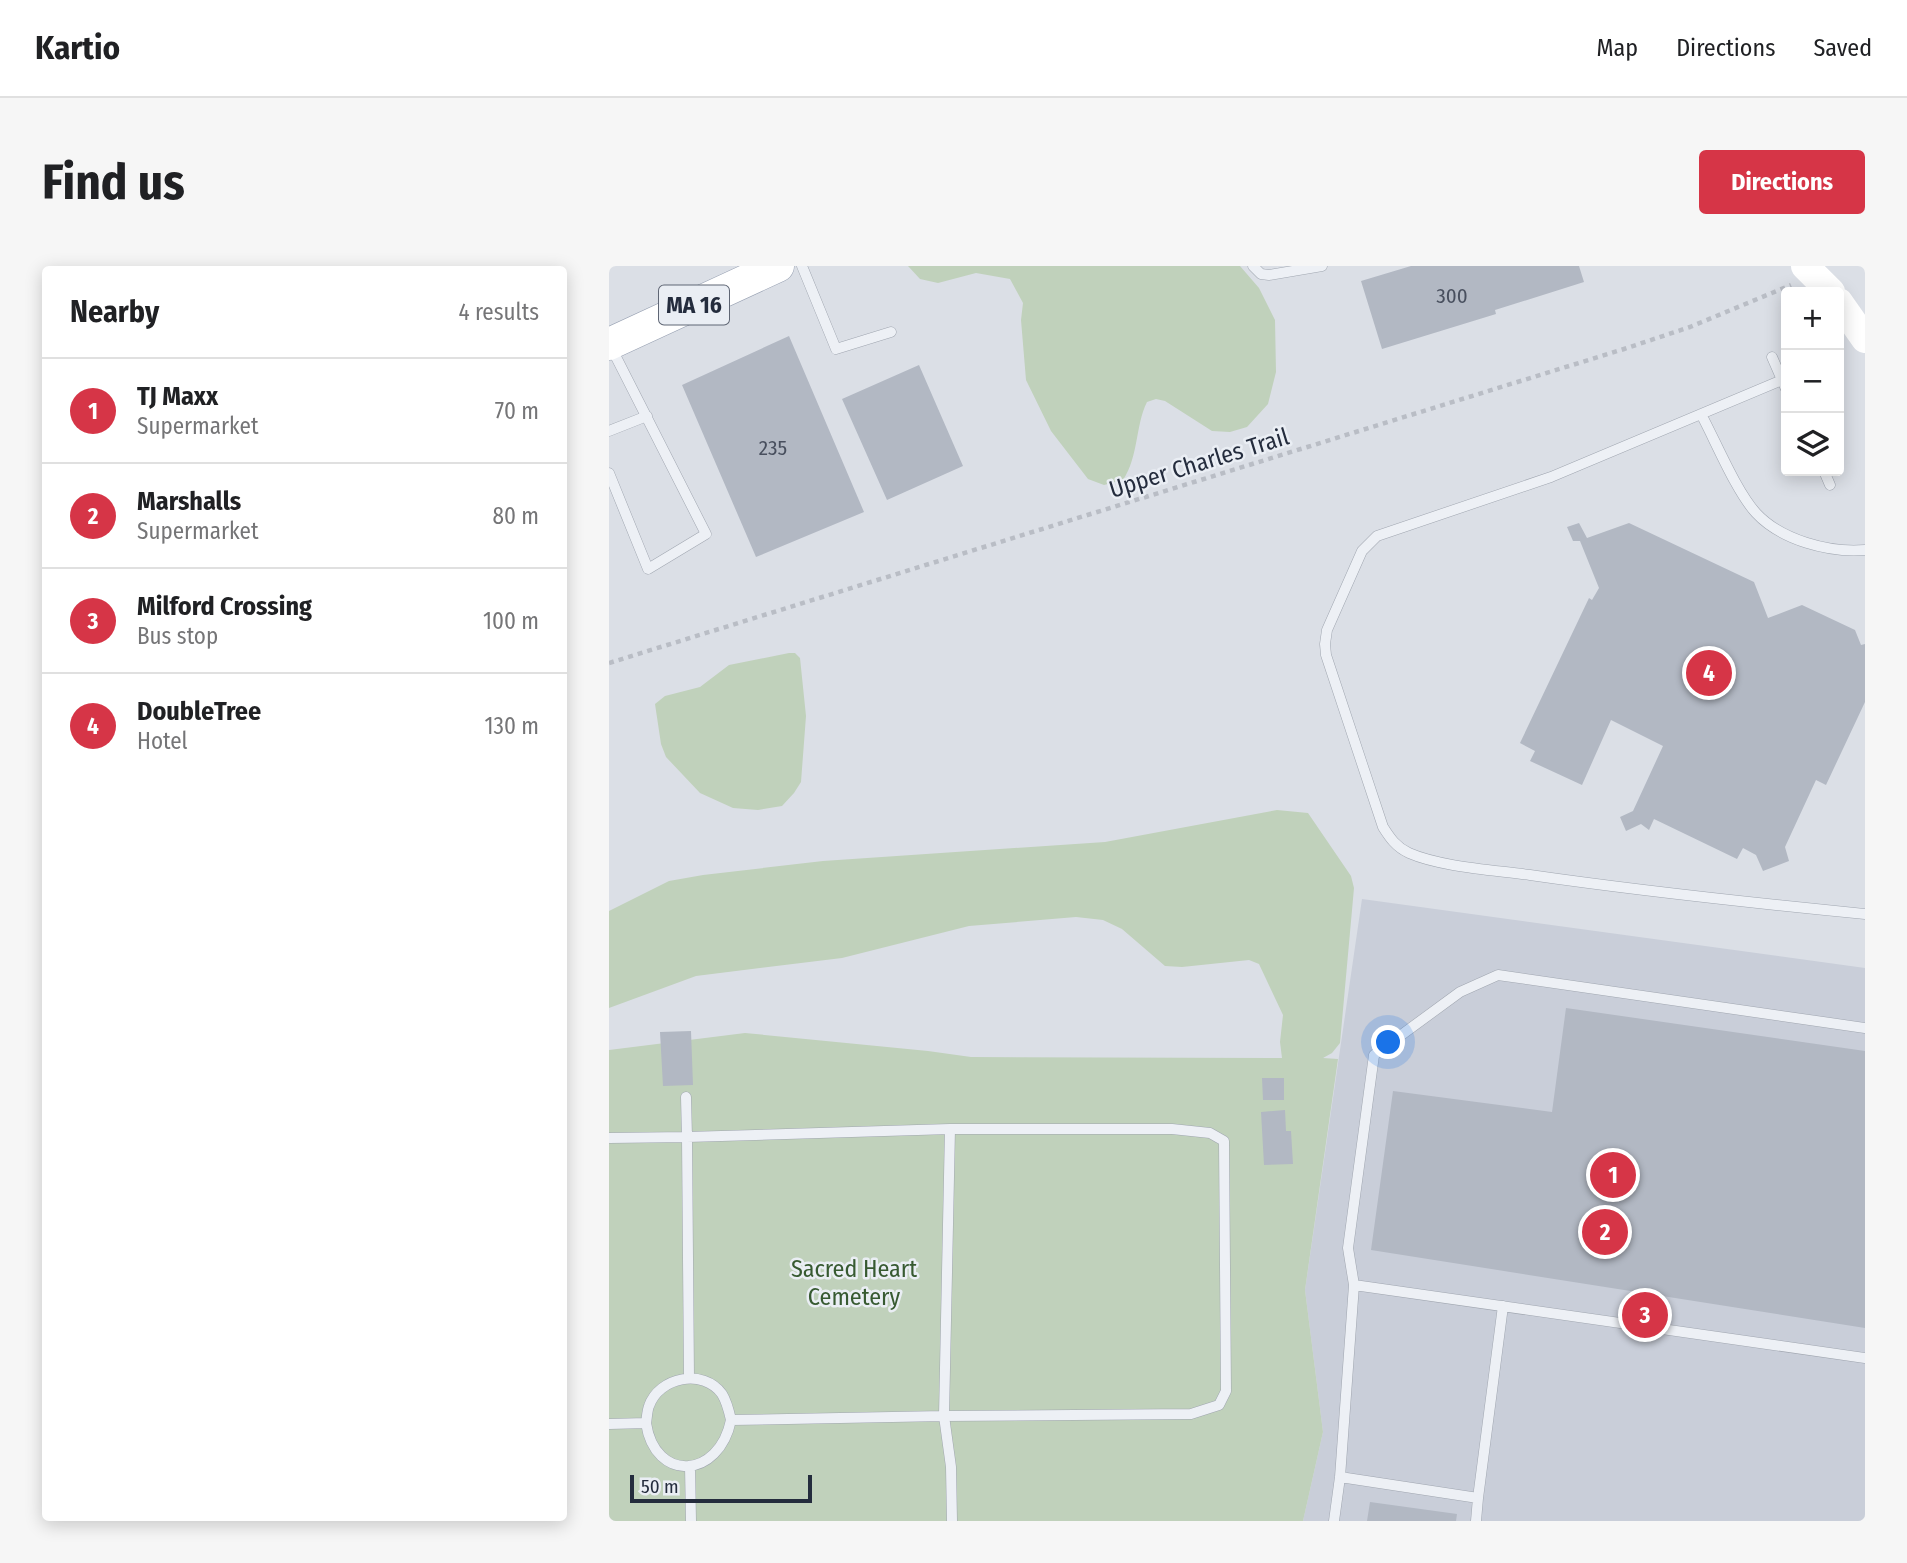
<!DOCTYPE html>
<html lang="en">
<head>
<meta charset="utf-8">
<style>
  :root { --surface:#fff; --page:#f6f6f6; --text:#202124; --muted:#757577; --line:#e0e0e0; --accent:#d63547 }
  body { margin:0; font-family:"Fira Sans Condensed",sans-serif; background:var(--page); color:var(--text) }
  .controls { position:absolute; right:21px; top:21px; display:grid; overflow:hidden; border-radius:7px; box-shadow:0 4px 18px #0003 }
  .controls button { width:63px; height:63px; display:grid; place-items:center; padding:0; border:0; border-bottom:2px solid var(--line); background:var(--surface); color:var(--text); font:35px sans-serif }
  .scale { position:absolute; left:21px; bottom:18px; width:182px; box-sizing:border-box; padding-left:7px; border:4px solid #242c3d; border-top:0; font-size:19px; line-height:24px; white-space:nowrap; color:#242c3d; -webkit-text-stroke:5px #eaeef4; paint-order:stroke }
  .you { position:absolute; left:780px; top:777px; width:24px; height:24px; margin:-18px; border:5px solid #fff; border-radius:50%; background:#1a73e8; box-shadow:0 0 0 10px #1a73e833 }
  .badge { display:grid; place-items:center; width:46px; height:46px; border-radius:50%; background:var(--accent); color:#fff; font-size:23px; font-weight:700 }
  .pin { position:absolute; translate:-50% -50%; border:4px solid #fff; box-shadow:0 2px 7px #0006 }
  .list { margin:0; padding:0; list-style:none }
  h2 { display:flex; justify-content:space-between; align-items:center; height:91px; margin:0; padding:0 28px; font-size:30px }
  h2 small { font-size:23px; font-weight:400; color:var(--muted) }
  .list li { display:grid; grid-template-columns:46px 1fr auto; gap:21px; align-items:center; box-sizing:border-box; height:105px; padding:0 28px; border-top:2px solid var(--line) }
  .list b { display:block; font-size:26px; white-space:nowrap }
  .list p { margin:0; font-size:23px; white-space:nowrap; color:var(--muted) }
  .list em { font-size:23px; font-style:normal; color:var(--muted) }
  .icon { flex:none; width:38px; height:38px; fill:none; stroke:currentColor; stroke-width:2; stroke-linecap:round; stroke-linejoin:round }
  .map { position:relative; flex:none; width:1256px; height:1255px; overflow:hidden; border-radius:7px }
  header { display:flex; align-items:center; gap:42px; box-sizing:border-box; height:98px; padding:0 35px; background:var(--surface); border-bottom:2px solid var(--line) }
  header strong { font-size:33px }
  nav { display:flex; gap:38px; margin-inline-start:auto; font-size:24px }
  .intro { display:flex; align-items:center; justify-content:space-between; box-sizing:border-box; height:168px; padding:0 42px }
  h1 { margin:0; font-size:49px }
  .button { padding:18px 32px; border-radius:7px; background:var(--accent); color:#fff; font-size:24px; font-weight:700 }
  main { display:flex; gap:42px; padding:0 42px }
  aside { flex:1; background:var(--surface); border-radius:7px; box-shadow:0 4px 18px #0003 }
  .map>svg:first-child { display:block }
</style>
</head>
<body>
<header>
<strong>Kartio</strong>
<nav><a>Map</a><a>Directions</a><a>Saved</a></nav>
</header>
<div class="intro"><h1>Find us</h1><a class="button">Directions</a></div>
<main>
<aside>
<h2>Nearby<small>4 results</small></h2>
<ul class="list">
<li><span class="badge">1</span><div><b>TJ Maxx</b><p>Supermarket</p></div><em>70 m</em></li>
<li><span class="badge">2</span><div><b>Marshalls</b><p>Supermarket</p></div><em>80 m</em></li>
<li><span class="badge">3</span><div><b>Milford Crossing</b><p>Bus stop</p></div><em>100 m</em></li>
<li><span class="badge">4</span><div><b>DoubleTree</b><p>Hotel</p></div><em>130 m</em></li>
</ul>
</aside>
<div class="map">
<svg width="1256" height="1255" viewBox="0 0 1256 1255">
  <rect width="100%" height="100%" fill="#dbdfe6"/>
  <path fill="#c9ced9" d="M753,633l503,69v553h-562l20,-89 -18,-142z"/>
  <path fill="#c0d1bb" d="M299,0h332l19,22 16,32 1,52 -8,32 -21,23 -17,5 -18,-1 -47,-30 -9,-2 -9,3c-12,24 -8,54 -24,78l-19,5 -16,-6 -37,-48 -25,-51 -5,-60 2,-17 -13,-24 -34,-6 -38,10 -18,-4z
    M180,387h6l5,5 6,58 -5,66 -7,11 -12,13 -24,4 -25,-2 -33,-15 -34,-36 -5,-13 -6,-40 10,-8 35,-9 29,-22z
    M668,544l31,3 43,63 3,12 -14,155 -8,10 -9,5 15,1 -33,231 18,142 -20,89h-694v-471l136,-17 183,18 43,6 311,1 -2,-16 3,-27 -24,-51 -10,-4 -67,7 -17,-1 -43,-37 -19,-9 -27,-3 -107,9 -127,32 -146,18 -87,32v-97l60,-30 34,-6 120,-14 282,-19z"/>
  <path fill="#b2b8c3" d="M802,0h168l5,16 -89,28 1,4 -114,35 -21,-68z
    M180,70l75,176 -108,45 -74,-172z
    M310,99l44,101 -76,34 -45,-101z
    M970,257l8,15 42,-15 125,59 14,36 34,-13 53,25 6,15 4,-1v58l-39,83 -10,-5 -31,67 4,14 -26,10 -7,-16 -13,-7 -6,11 -83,-40 -5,11 -8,-6 -15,7 -6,-14 13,-6 30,-65 -52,-26 -29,65 -52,-24 5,-10 -15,-8 69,-145 3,2 7,-12 -19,-47h-7l-6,-14z
    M957,742l299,43v277l-494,-78 22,-159 159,21z
    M82,765l2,54 -30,1 -3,-54z
    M653,812h22v22h-21z
    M676,844l1,21h5l2,33 -29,1 -3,-53z
    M761,1236l87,12 -1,7h-89z"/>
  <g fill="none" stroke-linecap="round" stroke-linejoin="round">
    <g stroke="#a0a6b0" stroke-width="11">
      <path id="lane" d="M193,0l34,83 55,-17
        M644,0l8,8 8,1 53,-9
        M1163,91l14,32
        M1173,114l-231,97 -174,59 -15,15 -35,79 -2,14 1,11 57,172c7,11 13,20 26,26 32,14 85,17 121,22 111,16 223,28 335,39
        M1092,148c15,28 35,77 55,99 25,27 73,40 109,37
        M0,165l38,-15
        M1215,205l6,14
        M0,207l39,96 58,-35 -94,-185
        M77,831l1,40 263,-8 -6,287 247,-2 28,-9 7,-14 -2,-250 -14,-8 -38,-4h-222
        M0,872l78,-1 2,241
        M745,1019l511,73
        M37,1157c1,-5 1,-12 3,-17 10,-29 54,-38 73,-12 5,8 7,17 9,26
        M0,1158l37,-1c9,60 73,56 85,-3l213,-4 7,51 1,54
        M81,1200l1,55
        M731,1211l138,21 -2,23
        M869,1232l25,-192
        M725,1255l6,-44 14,-192 -6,-37 26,-193 86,-63 38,-17 367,53"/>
    </g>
    <g stroke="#99a2b3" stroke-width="33">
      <path id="primary" d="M0,78l169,-78"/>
    </g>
    <path stroke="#b9bdc5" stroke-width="4.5" stroke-dasharray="5 5" stroke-linecap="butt" d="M0,397l1015,-314 66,-22 101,-42"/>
    <use href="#lane" stroke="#edf0f5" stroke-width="10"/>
    <path stroke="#fff" stroke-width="28" d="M1196,0l26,26
      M1230,36l26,37"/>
    <use href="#primary" stroke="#fff" stroke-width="32"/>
  </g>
  <g text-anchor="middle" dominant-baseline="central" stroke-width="5" stroke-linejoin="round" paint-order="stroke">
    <g font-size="21" fill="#484f5e">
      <text x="843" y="30">300</text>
      <text x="164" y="182">235</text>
    </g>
    <rect fill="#eaeef4" stroke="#5f6674" stroke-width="2" x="50" y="19.5" width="70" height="39" rx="5"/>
    <g font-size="23" font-weight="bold" fill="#242c3d">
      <text x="85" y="39">MA 16</text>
    </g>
    <g font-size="24" fill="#242c3d" stroke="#eaeef4">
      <text transform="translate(590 197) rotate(-17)">Upper Charles Trail</text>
    </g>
    <g font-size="24" fill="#375a31" stroke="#eaeef4">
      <text x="245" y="1003">Sacred Heart<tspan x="245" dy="28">Cemetery</tspan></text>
    </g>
  </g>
</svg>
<div class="controls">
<button>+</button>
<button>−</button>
<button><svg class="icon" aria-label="layers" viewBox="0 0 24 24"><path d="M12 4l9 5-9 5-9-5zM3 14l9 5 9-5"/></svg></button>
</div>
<div class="scale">50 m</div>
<div class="you"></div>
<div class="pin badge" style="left:1004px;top:909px">1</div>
<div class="pin badge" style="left:996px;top:966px">2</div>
<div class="pin badge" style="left:1036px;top:1049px">3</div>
<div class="pin badge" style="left:1100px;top:407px">4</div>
</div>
</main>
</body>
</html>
